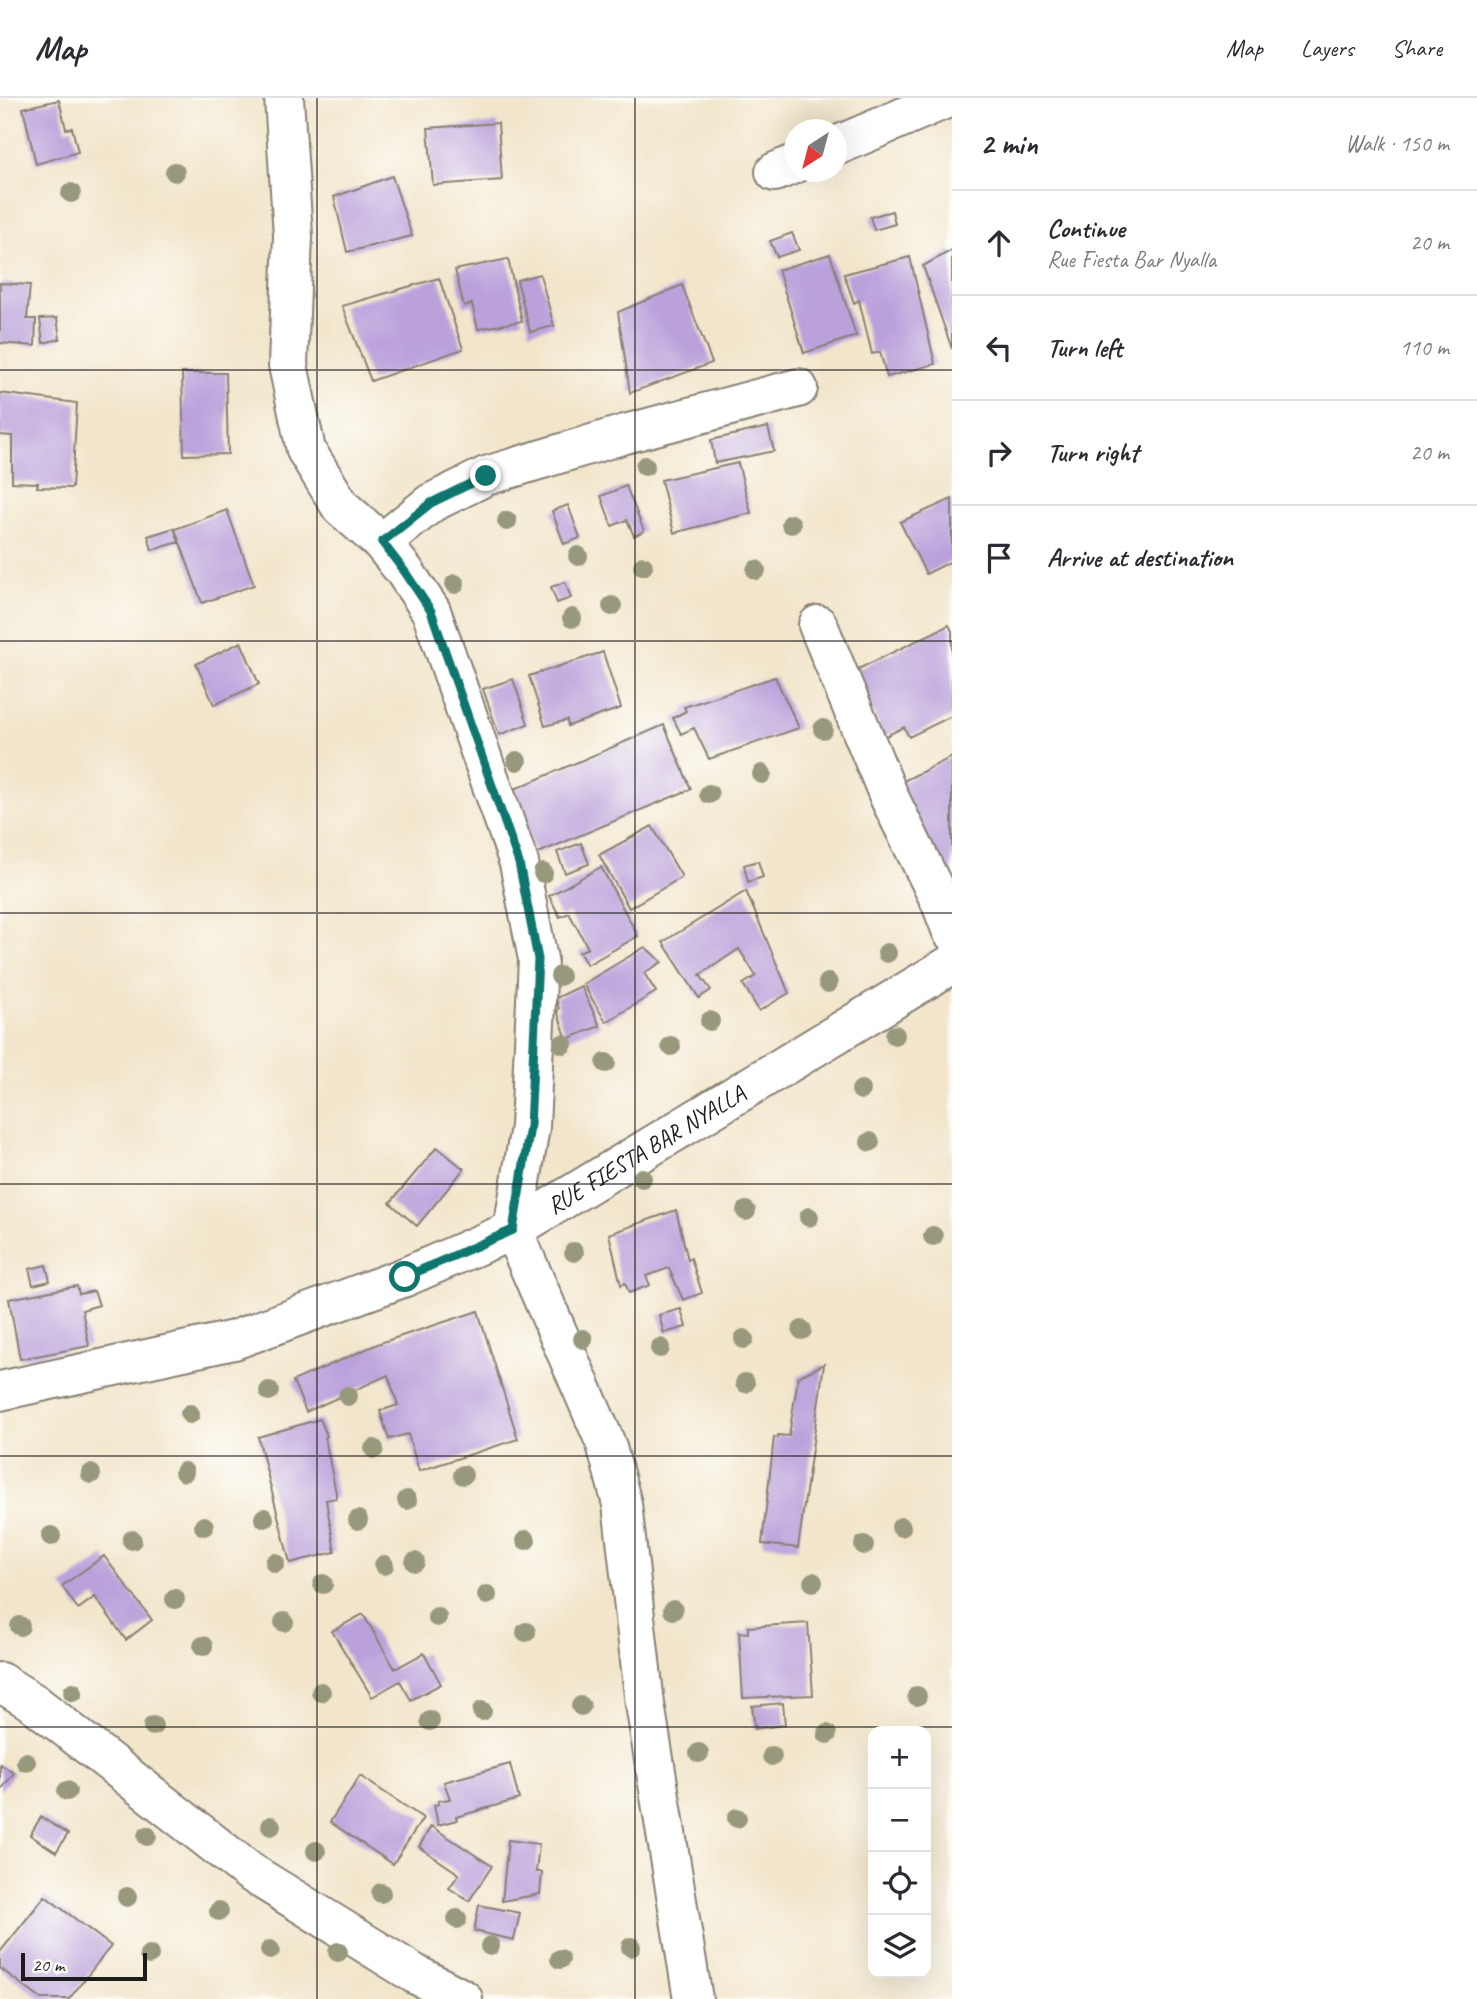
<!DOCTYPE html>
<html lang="en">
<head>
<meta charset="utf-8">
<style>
  :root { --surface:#fff; --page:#f2f2f3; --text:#2b2b33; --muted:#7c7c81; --line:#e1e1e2 }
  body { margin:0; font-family:Caveat,sans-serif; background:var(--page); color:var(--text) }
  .controls { position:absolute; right:21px; bottom:21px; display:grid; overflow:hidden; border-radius:14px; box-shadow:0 7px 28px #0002 }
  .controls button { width:63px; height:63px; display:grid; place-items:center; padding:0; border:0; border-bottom:2px solid var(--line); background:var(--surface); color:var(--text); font:35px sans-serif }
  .compass { position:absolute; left:784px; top:21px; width:63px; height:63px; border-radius:50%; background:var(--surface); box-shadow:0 7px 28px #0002; rotate:216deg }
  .scale { position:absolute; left:21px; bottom:18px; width:126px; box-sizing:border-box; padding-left:7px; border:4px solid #1c1c1c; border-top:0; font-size:19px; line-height:24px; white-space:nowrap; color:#1c1c1c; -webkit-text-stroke:5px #fdfcf7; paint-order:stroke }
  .stop { position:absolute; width:21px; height:21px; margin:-16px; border:5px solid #0f766e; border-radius:50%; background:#fff }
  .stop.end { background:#0f766e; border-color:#fff; box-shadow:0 2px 7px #0008 }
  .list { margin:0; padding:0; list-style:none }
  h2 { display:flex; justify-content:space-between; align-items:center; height:91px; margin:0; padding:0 28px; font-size:30px }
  h2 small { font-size:23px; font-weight:400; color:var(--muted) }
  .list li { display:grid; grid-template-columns:46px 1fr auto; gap:21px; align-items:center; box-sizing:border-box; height:105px; padding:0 28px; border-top:2px solid var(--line) }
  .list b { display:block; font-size:26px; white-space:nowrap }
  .list p { margin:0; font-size:23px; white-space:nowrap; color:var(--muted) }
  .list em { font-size:23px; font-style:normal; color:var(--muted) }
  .icon { flex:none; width:38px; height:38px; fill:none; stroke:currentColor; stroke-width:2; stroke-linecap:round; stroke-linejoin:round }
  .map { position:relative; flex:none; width:952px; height:1901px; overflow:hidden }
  header { display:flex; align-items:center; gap:42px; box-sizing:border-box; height:98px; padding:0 35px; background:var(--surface); border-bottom:2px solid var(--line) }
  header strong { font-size:33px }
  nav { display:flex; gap:38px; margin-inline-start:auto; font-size:24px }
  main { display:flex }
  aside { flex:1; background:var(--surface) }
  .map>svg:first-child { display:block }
</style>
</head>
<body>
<header>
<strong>Map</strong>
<nav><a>Map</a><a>Layers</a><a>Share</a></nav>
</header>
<main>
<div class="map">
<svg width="952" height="1901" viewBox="0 0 952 1901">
  <rect width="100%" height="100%" fill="#fdfcf7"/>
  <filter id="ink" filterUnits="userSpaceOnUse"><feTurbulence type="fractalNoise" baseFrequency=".0143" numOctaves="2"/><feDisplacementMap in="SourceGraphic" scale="14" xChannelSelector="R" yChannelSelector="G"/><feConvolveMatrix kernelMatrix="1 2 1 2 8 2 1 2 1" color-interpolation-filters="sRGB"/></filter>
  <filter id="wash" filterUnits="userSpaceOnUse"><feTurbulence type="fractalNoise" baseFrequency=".00686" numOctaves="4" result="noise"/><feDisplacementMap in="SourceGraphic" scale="28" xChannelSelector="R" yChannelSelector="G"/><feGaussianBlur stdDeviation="1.57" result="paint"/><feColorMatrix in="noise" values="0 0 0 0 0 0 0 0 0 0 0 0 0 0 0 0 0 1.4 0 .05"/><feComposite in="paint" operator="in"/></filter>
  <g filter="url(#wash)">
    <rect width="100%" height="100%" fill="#f2e5cb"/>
    <g id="blocks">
      <path fill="#baa1db" d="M59,2l7,29 6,-1 6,24 -42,12 -13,-56z
        M498,25l4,57 -69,5 -5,-57z
        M392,78l20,60 -65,16 -13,-55z
        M892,113l3,13 -21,6 -4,-13z
        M792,135l7,17 -22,7 -7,-16z
        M952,152v99l-29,-83z
        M830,156l26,82 -52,17 -26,-83z
        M910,159l25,107 -48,13 -7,-25 -8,2 -13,-54 -5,3 -10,-29z
        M508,161l14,62 -44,8 -6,-25 -8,2 -9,-36z
        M540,176l14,52 -24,6 -13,-52z
        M439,180l24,71 -92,32 -29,-75z
        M0,185l30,2 -3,34h9l-1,27 -35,-3z
        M682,187l30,78 -82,30 -12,-81z
        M57,220l3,21 -17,4 -3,-24z
        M182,275h44l2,81 -44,1z
        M0,295l77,10 -5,85 -35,-1 1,-4 -26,-1v-46l-12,-1z
        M768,329l6,24 -59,12 -4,-23z
        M738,365l13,50 -77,20 -13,-53z
        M626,388l18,45 -10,5 -7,-16 -15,6 -11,-30z
        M952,401v62l-26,13 -26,-52z
        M568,407l12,33 -16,6 -12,-33z
        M227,412l27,75 -52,18 -27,-74z
        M174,430l5,14 -27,8 -4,-14z
        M565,484l6,16 -14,5 -6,-16z
        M949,527l3,6v85l-43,21 -5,-10 -20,10 -30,-66z
        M241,544l18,42 -45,21 -18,-41z
        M603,554l18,56 -53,18 -1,-6 -22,6 -16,-50z
        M775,579l24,51 -90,31 -15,-31 -13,6 -8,-16 13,-7 -2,-4z
        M513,581l15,45 -29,11 -16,-46z
        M664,627l27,64 -155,65 -26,-63z
        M952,659v122l-3,2 -62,-92z
        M652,728l30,51 -53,31 -30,-53z
        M581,745l8,21 -24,9 -8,-21z
        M758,763l5,16 -15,5 -4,-17z
        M601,769l37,69 -51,29 -8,-13 9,-4 -19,-35 -9,4 -11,-21z
        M746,793l43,102 -30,18 -16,-27 13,-8 -17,-27 -39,26 11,15 -12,8 -36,-56z
        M645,849l17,15 -18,11 12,19 -50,30 -23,-38z
        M581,888l19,40 -33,13 -10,-28 2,-2 -3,-11z
        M437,1049l27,22 -47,57 -27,-23z
        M676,1112l12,50 3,-2 11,35 -19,7 -14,-32 -23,8 4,9 -21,8 -4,-10 -4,2 -12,-51z
        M46,1167l4,16 -17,4 -4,-16z
        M77,1188l2,8 15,-3 5,14 -17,5 7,36 -69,13 -11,-60z
        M681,1211l5,18 -22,6 -5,-18z
        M478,1213l40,128 -99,32 -11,-37 -19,5 -9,-28 18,-6 -10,-30 -82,37 -13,-31 87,-38z
        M824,1266l-26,184 -36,-4 12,-107 4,1v-3l11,1 9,-59z
        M320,1321l7,17 -2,2 11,55v5l-10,2 9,52 -45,11 -32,-126z
        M104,1458l48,64 -26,20 -31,-43 -17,12 -16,-23z
        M363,1516l32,55 29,-16 17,31 -30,16 -11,-19 -28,16 -40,-66z
        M808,1525l5,72 -70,3 -4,-66 9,1v-6z
        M783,1605l2,22 -30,4 -3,-23z
        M0,1666l14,9 -14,18z
        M510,1666l9,35 -63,18 1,3 -19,5 -4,-20 5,-1 -1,-3 12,-2 -6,-17z
        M360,1678l63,42 -30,46 -63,-42z
        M41,1719l27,17 -12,18 -26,-17z
        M431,1728l61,40 -23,35 -20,-13 10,-14 -40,-27z
        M508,1742l31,4 -3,28h6l-2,22 -38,7z
        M45,1798l66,50 -42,53h-28l-41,-31v-16z
        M479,1807l41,8 -6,27 -40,-9z"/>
    </g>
  </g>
  <g filter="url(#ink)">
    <use href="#blocks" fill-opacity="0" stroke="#878074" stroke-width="2"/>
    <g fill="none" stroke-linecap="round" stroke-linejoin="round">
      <g stroke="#878074" stroke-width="42">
        <g id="minor">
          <path d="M284,0l9,138 -5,129 18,85 35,57 41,36 23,29 26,39 88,252 19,96 -8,168 -17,103 93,214 16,60 23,200 48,295"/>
          <path d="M836,48l112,-48"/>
          <path d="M775,74l19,-8"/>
          <path d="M382,445l49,-40 55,-27 139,-42 173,-46"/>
          <path d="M818,527l72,174 50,102 12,31"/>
          <path id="s1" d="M0,1293l234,-51 171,-63 108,-47 439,-266"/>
          <path d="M0,1584l34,21 216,169 165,102 48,25"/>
        </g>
      </g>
      <use href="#minor" stroke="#fff" stroke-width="38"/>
    </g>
    <g fill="#98997c">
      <circle cx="175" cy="74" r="10"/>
      <circle cx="71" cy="95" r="10"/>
      <circle cx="645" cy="368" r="10"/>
      <circle cx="507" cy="423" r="10"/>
      <circle cx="791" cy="426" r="10"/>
      <circle cx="578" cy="458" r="10"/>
      <circle cx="643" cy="468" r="10"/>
      <circle cx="756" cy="472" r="10"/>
      <circle cx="455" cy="486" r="10"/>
      <circle cx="612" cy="508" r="10"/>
      <circle cx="572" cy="520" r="10"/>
      <circle cx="823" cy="631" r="10"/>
      <circle cx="517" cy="663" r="10"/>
      <circle cx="762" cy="676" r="10"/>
      <circle cx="709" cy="696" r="10"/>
      <circle cx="543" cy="775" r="10"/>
      <circle cx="887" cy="855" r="10"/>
      <circle cx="560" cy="878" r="10"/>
      <circle cx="828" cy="885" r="10"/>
      <circle cx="710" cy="923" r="10"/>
      <circle cx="895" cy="937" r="10"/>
      <circle cx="563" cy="946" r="10"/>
      <circle cx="671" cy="948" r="10"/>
      <circle cx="606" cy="965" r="10"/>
      <circle cx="861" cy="992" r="10"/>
      <circle cx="870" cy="1044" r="10"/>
      <circle cx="642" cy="1080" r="10"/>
      <circle cx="746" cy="1113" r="10"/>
      <circle cx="809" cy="1119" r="10"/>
      <circle cx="933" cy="1138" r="10"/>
      <circle cx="574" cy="1154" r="10"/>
      <circle cx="802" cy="1232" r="10"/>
      <circle cx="583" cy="1241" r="10"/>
      <circle cx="744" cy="1241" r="10"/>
      <circle cx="660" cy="1250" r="10"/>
      <circle cx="745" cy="1285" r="10"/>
      <circle cx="269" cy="1293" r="10"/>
      <circle cx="348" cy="1298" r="10"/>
      <circle cx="190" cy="1316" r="10"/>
      <circle cx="374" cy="1351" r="10"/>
      <circle cx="184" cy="1374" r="10"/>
      <circle cx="91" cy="1376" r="10"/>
      <circle cx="463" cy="1377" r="10"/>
      <circle cx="407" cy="1402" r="10"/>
      <circle cx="264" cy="1420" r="10"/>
      <circle cx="358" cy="1422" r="10"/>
      <circle cx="204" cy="1428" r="10"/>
      <circle cx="901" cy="1429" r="10"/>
      <circle cx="51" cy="1438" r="10"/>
      <circle cx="132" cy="1442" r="10"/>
      <circle cx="526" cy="1442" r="10"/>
      <circle cx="864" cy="1447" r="10"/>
      <circle cx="415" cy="1464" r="10"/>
      <circle cx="275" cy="1465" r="10"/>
      <circle cx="384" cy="1467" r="10"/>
      <circle cx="813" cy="1484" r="10"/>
      <circle cx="323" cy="1486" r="10"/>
      <circle cx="487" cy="1497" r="10"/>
      <circle cx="175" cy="1501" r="10"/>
      <circle cx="673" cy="1512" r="10"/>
      <circle cx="437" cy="1519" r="10"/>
      <circle cx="284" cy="1524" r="10"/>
      <circle cx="20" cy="1528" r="10"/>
      <circle cx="526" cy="1534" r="10"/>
      <circle cx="203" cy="1548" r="10"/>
      <circle cx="73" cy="1594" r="10"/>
      <circle cx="321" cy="1594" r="10"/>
      <circle cx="917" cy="1598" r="10"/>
      <circle cx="581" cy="1608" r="10"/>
      <circle cx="482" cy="1613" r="10"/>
      <circle cx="430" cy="1623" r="10"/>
      <circle cx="153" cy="1628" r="10"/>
      <circle cx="827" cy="1636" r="10"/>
      <circle cx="699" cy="1655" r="10"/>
      <circle cx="772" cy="1658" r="10"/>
      <circle cx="26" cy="1664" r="10"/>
      <circle cx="67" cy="1693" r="10"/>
      <circle cx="737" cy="1720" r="10"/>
      <circle cx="271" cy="1728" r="10"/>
      <circle cx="147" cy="1738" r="10"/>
      <circle cx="316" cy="1753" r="10"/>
      <circle cx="381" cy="1795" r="10"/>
      <circle cx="127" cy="1799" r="10"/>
      <circle cx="219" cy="1813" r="10"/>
      <circle cx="457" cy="1821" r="10"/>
      <circle cx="490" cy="1848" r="10"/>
      <circle cx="631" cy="1849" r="10"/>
      <circle cx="270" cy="1852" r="10"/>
      <circle cx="338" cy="1854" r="10"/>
      <circle cx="149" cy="1857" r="10"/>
      <circle cx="560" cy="1861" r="10"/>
    </g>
  </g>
  <g fill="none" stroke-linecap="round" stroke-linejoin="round" filter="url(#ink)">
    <path stroke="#0f766e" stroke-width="9" d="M405,1179l108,-47 17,-103 8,-168 -19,-96 -88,-252 -26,-39 -23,-30 49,-39 55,-27"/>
  </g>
  <path fill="none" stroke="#1c1c1c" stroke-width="2" stroke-opacity="0.55" d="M317,0v1901M635,0v1901M0,272h952M0,543h952M0,815h952M0,1086h952M0,1358h952M0,1629h952"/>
  <g text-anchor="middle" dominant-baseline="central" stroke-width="5" stroke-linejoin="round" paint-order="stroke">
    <g font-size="24" fill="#1c1c1c" stroke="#fdfcf7">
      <text stroke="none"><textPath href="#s1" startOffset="695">RUE FIESTA BAR NYALLA</textPath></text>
    </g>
  </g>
</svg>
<div class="controls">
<button>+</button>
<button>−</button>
<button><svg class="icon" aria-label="locate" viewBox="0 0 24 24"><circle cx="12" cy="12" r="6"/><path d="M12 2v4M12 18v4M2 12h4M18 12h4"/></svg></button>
<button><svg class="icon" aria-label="layers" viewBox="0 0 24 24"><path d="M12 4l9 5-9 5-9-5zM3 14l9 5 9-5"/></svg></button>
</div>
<svg class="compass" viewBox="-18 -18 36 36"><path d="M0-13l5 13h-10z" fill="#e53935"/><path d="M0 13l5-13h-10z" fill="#7c7c81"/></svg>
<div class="scale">20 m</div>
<div class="stop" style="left:405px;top:1179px"></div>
<div class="stop end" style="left:486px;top:378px"></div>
</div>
<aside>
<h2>2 min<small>Walk · 150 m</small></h2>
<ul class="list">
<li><svg class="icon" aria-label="ahead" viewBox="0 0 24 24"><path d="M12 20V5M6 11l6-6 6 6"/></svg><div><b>Continue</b><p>Rue Fiesta Bar Nyalla</p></div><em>20 m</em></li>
<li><svg class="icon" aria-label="left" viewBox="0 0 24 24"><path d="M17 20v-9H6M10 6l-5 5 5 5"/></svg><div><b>Turn left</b></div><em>110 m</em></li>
<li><svg class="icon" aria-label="right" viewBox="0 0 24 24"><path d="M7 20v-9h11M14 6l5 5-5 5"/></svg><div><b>Turn right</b></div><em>20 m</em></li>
<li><svg class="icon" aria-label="arrive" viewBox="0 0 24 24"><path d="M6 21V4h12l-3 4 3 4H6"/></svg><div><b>Arrive at destination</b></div></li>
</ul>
</aside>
</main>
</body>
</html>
